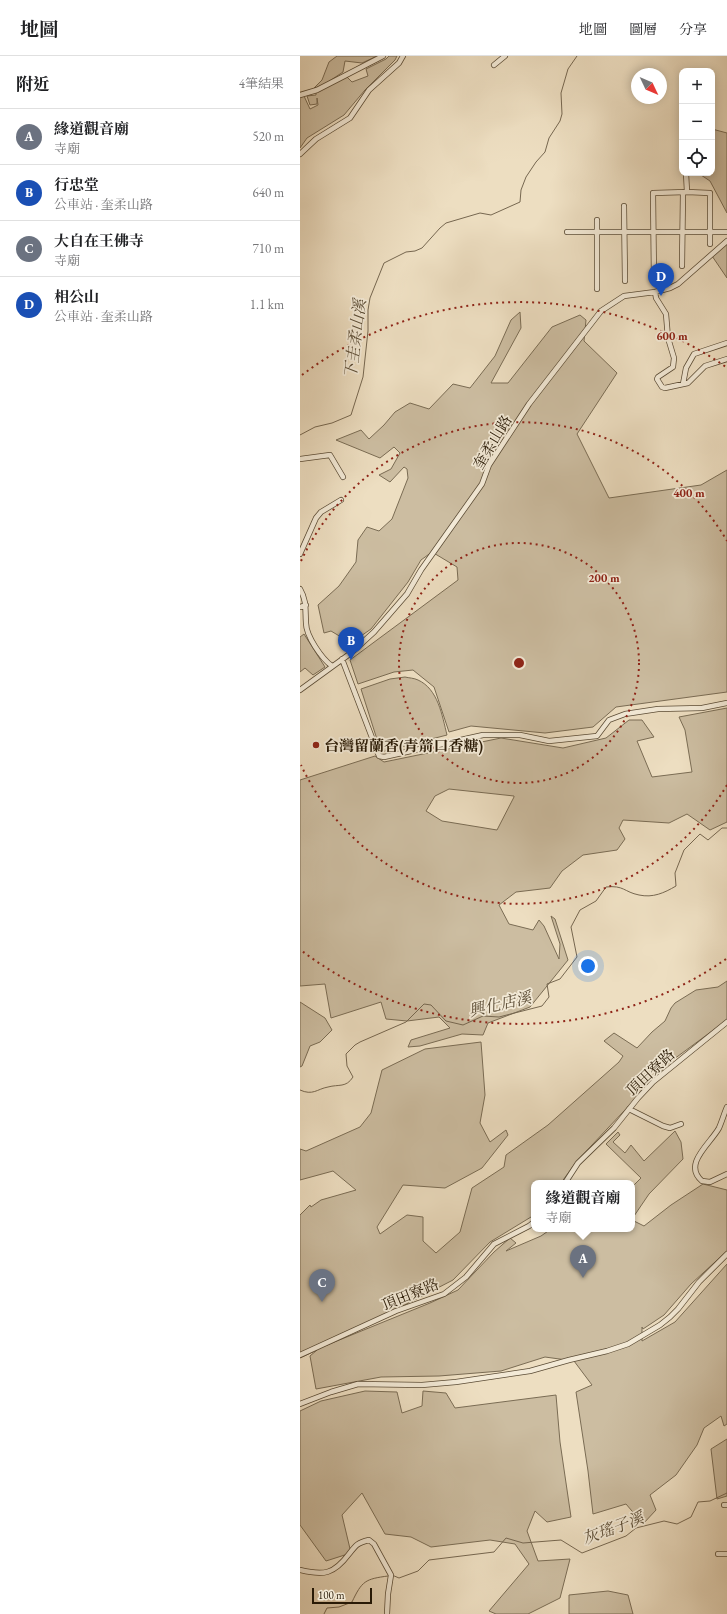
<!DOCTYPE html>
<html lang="zh-TW">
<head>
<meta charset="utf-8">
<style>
  :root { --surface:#fff; --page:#f2f2f2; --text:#202124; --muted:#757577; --line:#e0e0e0; --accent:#0b8043 }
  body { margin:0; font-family:"EB Garamond","Noto Serif TC",serif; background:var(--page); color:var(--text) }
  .controls { position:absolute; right:12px; top:12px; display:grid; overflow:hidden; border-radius:8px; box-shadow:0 2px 10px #0003 }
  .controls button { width:36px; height:36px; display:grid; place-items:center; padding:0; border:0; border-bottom:1px solid var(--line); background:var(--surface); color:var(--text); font:20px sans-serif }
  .compass { position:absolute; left:331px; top:12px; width:36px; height:36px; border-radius:50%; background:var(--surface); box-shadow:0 2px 10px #0003; rotate:134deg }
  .scale { position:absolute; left:12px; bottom:10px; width:60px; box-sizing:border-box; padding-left:4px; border:2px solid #291a06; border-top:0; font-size:11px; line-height:14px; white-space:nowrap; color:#291a06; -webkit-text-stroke:3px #f3ead7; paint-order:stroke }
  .you { position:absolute; left:288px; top:910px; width:14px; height:14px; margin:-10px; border:3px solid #fff; border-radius:50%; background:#1a73e8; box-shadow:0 0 0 6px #1a73e833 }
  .badge { display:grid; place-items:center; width:26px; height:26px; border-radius:50%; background:var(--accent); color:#fff; font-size:13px; font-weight:700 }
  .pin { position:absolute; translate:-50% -33px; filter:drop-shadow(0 1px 2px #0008) }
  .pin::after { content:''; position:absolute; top:21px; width:14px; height:12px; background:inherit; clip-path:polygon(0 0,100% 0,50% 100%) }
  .popup { position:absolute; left:231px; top:1124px; width:104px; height:52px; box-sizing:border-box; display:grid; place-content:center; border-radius:8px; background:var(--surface); filter:drop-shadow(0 1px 3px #0005); font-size:13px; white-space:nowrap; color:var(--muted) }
  .popup b { font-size:15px; color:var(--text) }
  .popup::after { content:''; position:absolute; left:50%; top:100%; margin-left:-8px; border:8px solid transparent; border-top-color:var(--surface) }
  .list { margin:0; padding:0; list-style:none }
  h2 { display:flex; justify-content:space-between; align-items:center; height:52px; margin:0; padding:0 16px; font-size:17px }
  h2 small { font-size:13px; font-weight:400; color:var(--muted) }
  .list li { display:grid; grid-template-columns:26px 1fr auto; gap:12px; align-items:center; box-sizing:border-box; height:56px; padding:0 16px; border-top:1px solid var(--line) }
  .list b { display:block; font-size:15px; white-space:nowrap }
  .list p { margin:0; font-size:13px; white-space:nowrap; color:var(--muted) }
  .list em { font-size:13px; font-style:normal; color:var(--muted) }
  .icon { flex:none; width:22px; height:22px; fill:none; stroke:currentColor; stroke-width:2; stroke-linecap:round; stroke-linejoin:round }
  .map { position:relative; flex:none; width:427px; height:1558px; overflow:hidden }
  header { display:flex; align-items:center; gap:24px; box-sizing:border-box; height:56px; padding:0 20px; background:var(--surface); border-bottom:1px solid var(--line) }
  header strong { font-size:19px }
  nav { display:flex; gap:22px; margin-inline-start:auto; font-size:14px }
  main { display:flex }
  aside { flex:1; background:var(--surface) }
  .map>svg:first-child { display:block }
</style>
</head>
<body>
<header>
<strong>地圖</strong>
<nav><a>地圖</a><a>圖層</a><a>分享</a></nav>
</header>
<main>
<aside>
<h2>附近<small>4筆結果</small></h2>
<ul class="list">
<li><span class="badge" style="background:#6b7280">A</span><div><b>緣道觀音廟</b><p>寺廟</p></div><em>520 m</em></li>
<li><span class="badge" style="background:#1a4fb4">B</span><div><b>行忠堂</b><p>公車站 · 奎柔山路</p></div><em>640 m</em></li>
<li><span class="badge" style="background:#6b7280">C</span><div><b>大自在王佛寺</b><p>寺廟</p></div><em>710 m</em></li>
<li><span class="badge" style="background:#1a4fb4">D</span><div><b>相公山</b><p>公車站 · 奎柔山路</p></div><em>1.1 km</em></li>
</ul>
</aside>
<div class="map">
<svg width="427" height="1558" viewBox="0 0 427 1558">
  <rect width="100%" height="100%" fill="#eddec1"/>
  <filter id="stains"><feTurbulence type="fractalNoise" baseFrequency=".005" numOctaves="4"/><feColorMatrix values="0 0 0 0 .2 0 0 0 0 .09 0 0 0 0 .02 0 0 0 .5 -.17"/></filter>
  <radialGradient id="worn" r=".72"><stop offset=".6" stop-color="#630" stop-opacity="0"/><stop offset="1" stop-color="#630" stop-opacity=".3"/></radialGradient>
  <path fill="#ccbda1" stroke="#7a6c54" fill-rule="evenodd" d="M37,0h40l-15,7 -17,-2 -2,11 -21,14 -8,2 8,-8 7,-18z
    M89,0h8l-2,4 -30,30 -21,25 -37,23 -7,10v-51l4,-1 6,13 8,-4 -1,-7v6l-7,1 -3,-9 9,-1v-3l30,-16 6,6 16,-6 -2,-7 20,-10z
    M412,73l15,4v80l-17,-32 -12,-8h14z
    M427,183v39l-17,-25z
    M220,256l1,16 -30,55h17l44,-56 28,-12 6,5 -2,21 33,32 -40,61 32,64 92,-13 26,-15v222l-111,15 -23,20 -48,6 -74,-7 -22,6 -15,-45 -21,-17 -19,2 -36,12 -8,-24 108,-80 -1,-13 -25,-15 -11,8 -13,22 -37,47 -20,14 -20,-12 -7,2 -6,-28 21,-19 17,-24 2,-22 9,-13 12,4 13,-12 16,-41 -1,-9 -3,-2 -14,15 -11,-7 12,-6 9,-16 -6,-6 -14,11 -44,-18 25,-10 8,9 15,-14 11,-13 15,-9 19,6 24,-25 17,4 25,-32 16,-36z
    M4,578l21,33 -12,8 -8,-7 -5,4v-35z
    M105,621c4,1 9,1 13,3 20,9 24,35 29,55l-66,17 -20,-63 29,-10z
    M427,652v114l-17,8 -23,-16 -18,9 -46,-3 -4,8 6,11 -8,11 -34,5 -21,16 -12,17 -34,4 -17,13 10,19 24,6 6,-10 5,6 15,33 1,-15 -9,-28 4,3 13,41 -38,47 -42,16 -5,12 -21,-1 -42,12 -12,1 3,-7 39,-12 -11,-11 -32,4 -21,-2 -5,-17 -50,16 -6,-34 -25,2v-206l75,-24 9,6 117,-24 62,10 43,-10 23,-18h13l12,17 -17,4 15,36 40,-5 -7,-42 -6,-13zM149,733l65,7v1l-17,33 -55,-9 -16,-10 9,-15z
    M427,925v39l-57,42 -94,100 -15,21h-27v32l-3,2 -41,25 -37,38 -126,65 103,-42 28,-13 36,-38 16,-14 6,5 -10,8 35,-15 10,-7h81v-9l12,6 27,-21 32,-21 24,6v61l-36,33 -27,31 -21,14 -1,-2v14l33,-19 52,-58v160l-3,2 -3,-10 -17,12 -7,17 -21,30 -26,20 6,15 -13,14 -17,-20 -33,10 -5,-43 -12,-79 16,-7 -18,-24 -29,-4 -44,14 -62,5 -58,1 -65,12 -6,-33 7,-6 -17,8v-143l10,-10 1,2 10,-7 35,-10 -23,-19 -33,9v-31l6,2 54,-24 11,-14 11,-43 43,-21 56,-7 4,53 -5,28 10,19 16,-12 2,5 -26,33 -37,20 -42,-3 -26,42 3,7 27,-19 16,2v24l13,12 24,-21 12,-44 32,-21 2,-12 42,-30 71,-63 4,-6 -19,-15 10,-8 23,15 15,-16 13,-11 6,-13 4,-5 21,-13 22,-3z
    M0,946l25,16 7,12 -12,12 -10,4 -8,20 -2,1z
    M375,1075l6,11 2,17 -34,35 -17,25v-32l9,-9 -35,-34 12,-12 2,3 -7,7 12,11 6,-8 13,16z
    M65,1335l32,1 5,21 20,-7 1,-15 23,2 9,15 101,-13 4,47 11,75 -24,5 -12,-11 -8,20 11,30 32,-2 -10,39 -32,16h-32l-7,-3 40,-47 -14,-20 -25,-4 -59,7 -20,-10 -26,-3 -23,-41 -20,22 9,38 -25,8 -26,-36v-114l21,-10z
    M427,1383v57l-10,3 -6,-50z
    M308,1535l20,4 5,19h-64v-19z"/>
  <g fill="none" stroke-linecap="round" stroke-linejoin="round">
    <path stroke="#766750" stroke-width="1" d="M0,379l15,-8 17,-4 19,-8 12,-38 5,-46v-21l2,-12 14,-35 22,-11 9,-1 7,-3 18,-20 6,-5 34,-10 11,2 29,-13 1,-12 5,-13 10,-15 9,-10 4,-14 11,-17 2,-7 -1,-21 7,-24 9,-13
      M0,1034c13,6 17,-1 28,-3 11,-3 18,1 25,-10l-6,-11 -1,-12 9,-9 5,-3 46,-20 18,-18 7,1 15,16 17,4 20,-9 16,1 43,-11 7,-9 -2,-13 13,-5 17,-22 -6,-30 9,-17 16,-9 10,-14c18,-2 18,5 33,8 14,3 25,-2 37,-9l-1,-13 9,-23 16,-16 8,6 14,-12h5
      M92,1519l7,3 19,-7 11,-11 65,-8 12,-14 17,5 38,-3 21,13 44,-17 10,-8 28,-7 13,3 14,-7 7,-15 12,-1 17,-8
      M24,1558l3,-6 12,-1 13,-5c10,-21 13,-23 36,-26"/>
    <g stroke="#5a4b35" stroke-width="6">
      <path id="minor" d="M194,9l11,-9
        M0,39l17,-5 66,-34
        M0,98l16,-15 34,-21 19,-28 30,-27 4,-7
        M386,117l1,19
        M324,150l1,75
        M267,176h160
        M382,210l1,-74
        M354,224l-1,-87 34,-1 23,1v51
        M297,233v-69
        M355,236l1,6 10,16 2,24 6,20 -1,9 -15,10 -1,2 5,8 3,1 23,-5 17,-17 22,-7
        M383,328l3,-16 8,-14 33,-11
        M0,403l30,-4 13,22
        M0,498l16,-36 5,-6 20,-12
        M0,533c7,12 5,21 6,34 0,13 16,36 26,43
        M0,551l6,-2
        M42,603l37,97 5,1 99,-22h37l29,6 48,-5 12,-16 16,-6 33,-5 44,-1 25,-5
        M0,634l51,-37 23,-21 33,-38 14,-24 61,-86 7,-19 40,-61 72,-93 23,-15 31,-4 15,-4 8,-4 49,-43
        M427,1051c-3,7 -5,14 -8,21 -8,15 -37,36 -17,53l8,1 17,-8
        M329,1053l34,17 7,2 11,-4
        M265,1127l13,-20 36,-35 24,-30 15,-16 74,-60
        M0,1299l96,-44 48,-17 22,-17 28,-33 35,-18 5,-4
        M0,1348l31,-12 27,-8 64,1 34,-3 74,-11 39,-11 38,-9 21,-7 32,-19 10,-8 8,-8 21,-27 28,-28
        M424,1449h3
        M418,1498h9
        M0,1514c24,6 34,4 49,-16 7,-9 8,-11 20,-14l5,4 17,31 -3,19 -1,20"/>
    </g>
    <use href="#minor" stroke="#f3ead7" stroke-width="4.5"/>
  </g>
  <g fill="none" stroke="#8f2418" stroke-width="2" stroke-dasharray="2 4">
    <circle cx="219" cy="607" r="120"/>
    <path d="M427 729A241 241 0 0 1 1 709M1 505A241 241 0 0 1 427 485"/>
    <path d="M426 903A361 361 0 0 1 2 895M2 319A361 361 0 0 1 426 311"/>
  </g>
  <circle fill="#8f2418" stroke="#f3ead7" stroke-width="1.5" cx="16" cy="689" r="4"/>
  <g text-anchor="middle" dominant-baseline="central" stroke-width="3.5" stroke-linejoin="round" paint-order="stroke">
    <g font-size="15" fill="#291a06" stroke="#f3ead7">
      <text transform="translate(192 386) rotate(-59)">奎柔山路</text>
      <text transform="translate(350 1016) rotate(-43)">頂田寮路</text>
      <text transform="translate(110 1238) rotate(-22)">頂田寮路</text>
    </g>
    <g font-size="15" font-weight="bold" fill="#291a06" stroke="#f3ead7" text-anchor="start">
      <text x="24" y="689">台灣留蘭香(青箭口香糖)</text>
    </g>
    <g font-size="16" font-style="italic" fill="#5d4e37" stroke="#f3ead7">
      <text transform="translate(55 283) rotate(-83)">下圭柔山溪</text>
      <text transform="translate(200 948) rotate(-13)">興化店溪</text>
      <text transform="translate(313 1472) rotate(-21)">灰瑤子溪</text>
    </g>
  </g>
  <circle cx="219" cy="607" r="6" fill="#8f2418" stroke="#f3ead7" stroke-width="2"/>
  <g font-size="12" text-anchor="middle" font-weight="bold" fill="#8f2418" stroke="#f3ead7" stroke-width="3.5" stroke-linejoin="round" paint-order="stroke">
    <text x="372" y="284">600 m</text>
    <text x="389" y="441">400 m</text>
    <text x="304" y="526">200 m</text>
  </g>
  <rect width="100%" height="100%" filter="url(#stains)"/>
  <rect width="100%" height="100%" fill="url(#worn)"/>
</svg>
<div class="controls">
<button>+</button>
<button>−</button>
<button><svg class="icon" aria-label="locate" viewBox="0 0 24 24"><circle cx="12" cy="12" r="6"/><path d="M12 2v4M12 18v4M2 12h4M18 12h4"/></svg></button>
</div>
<svg class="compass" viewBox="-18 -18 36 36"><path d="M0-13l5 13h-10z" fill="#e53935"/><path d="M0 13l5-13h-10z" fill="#757577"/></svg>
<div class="scale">100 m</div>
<div class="you"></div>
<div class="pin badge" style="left:283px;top:1222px;background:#6b7280">A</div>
<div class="popup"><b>緣道觀音廟</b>寺廟</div>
<div class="pin badge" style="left:51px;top:604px;background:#1a4fb4">B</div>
<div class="pin badge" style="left:22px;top:1246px;background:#6b7280">C</div>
<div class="pin badge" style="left:361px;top:240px;background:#1a4fb4">D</div>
</div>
</main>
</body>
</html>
